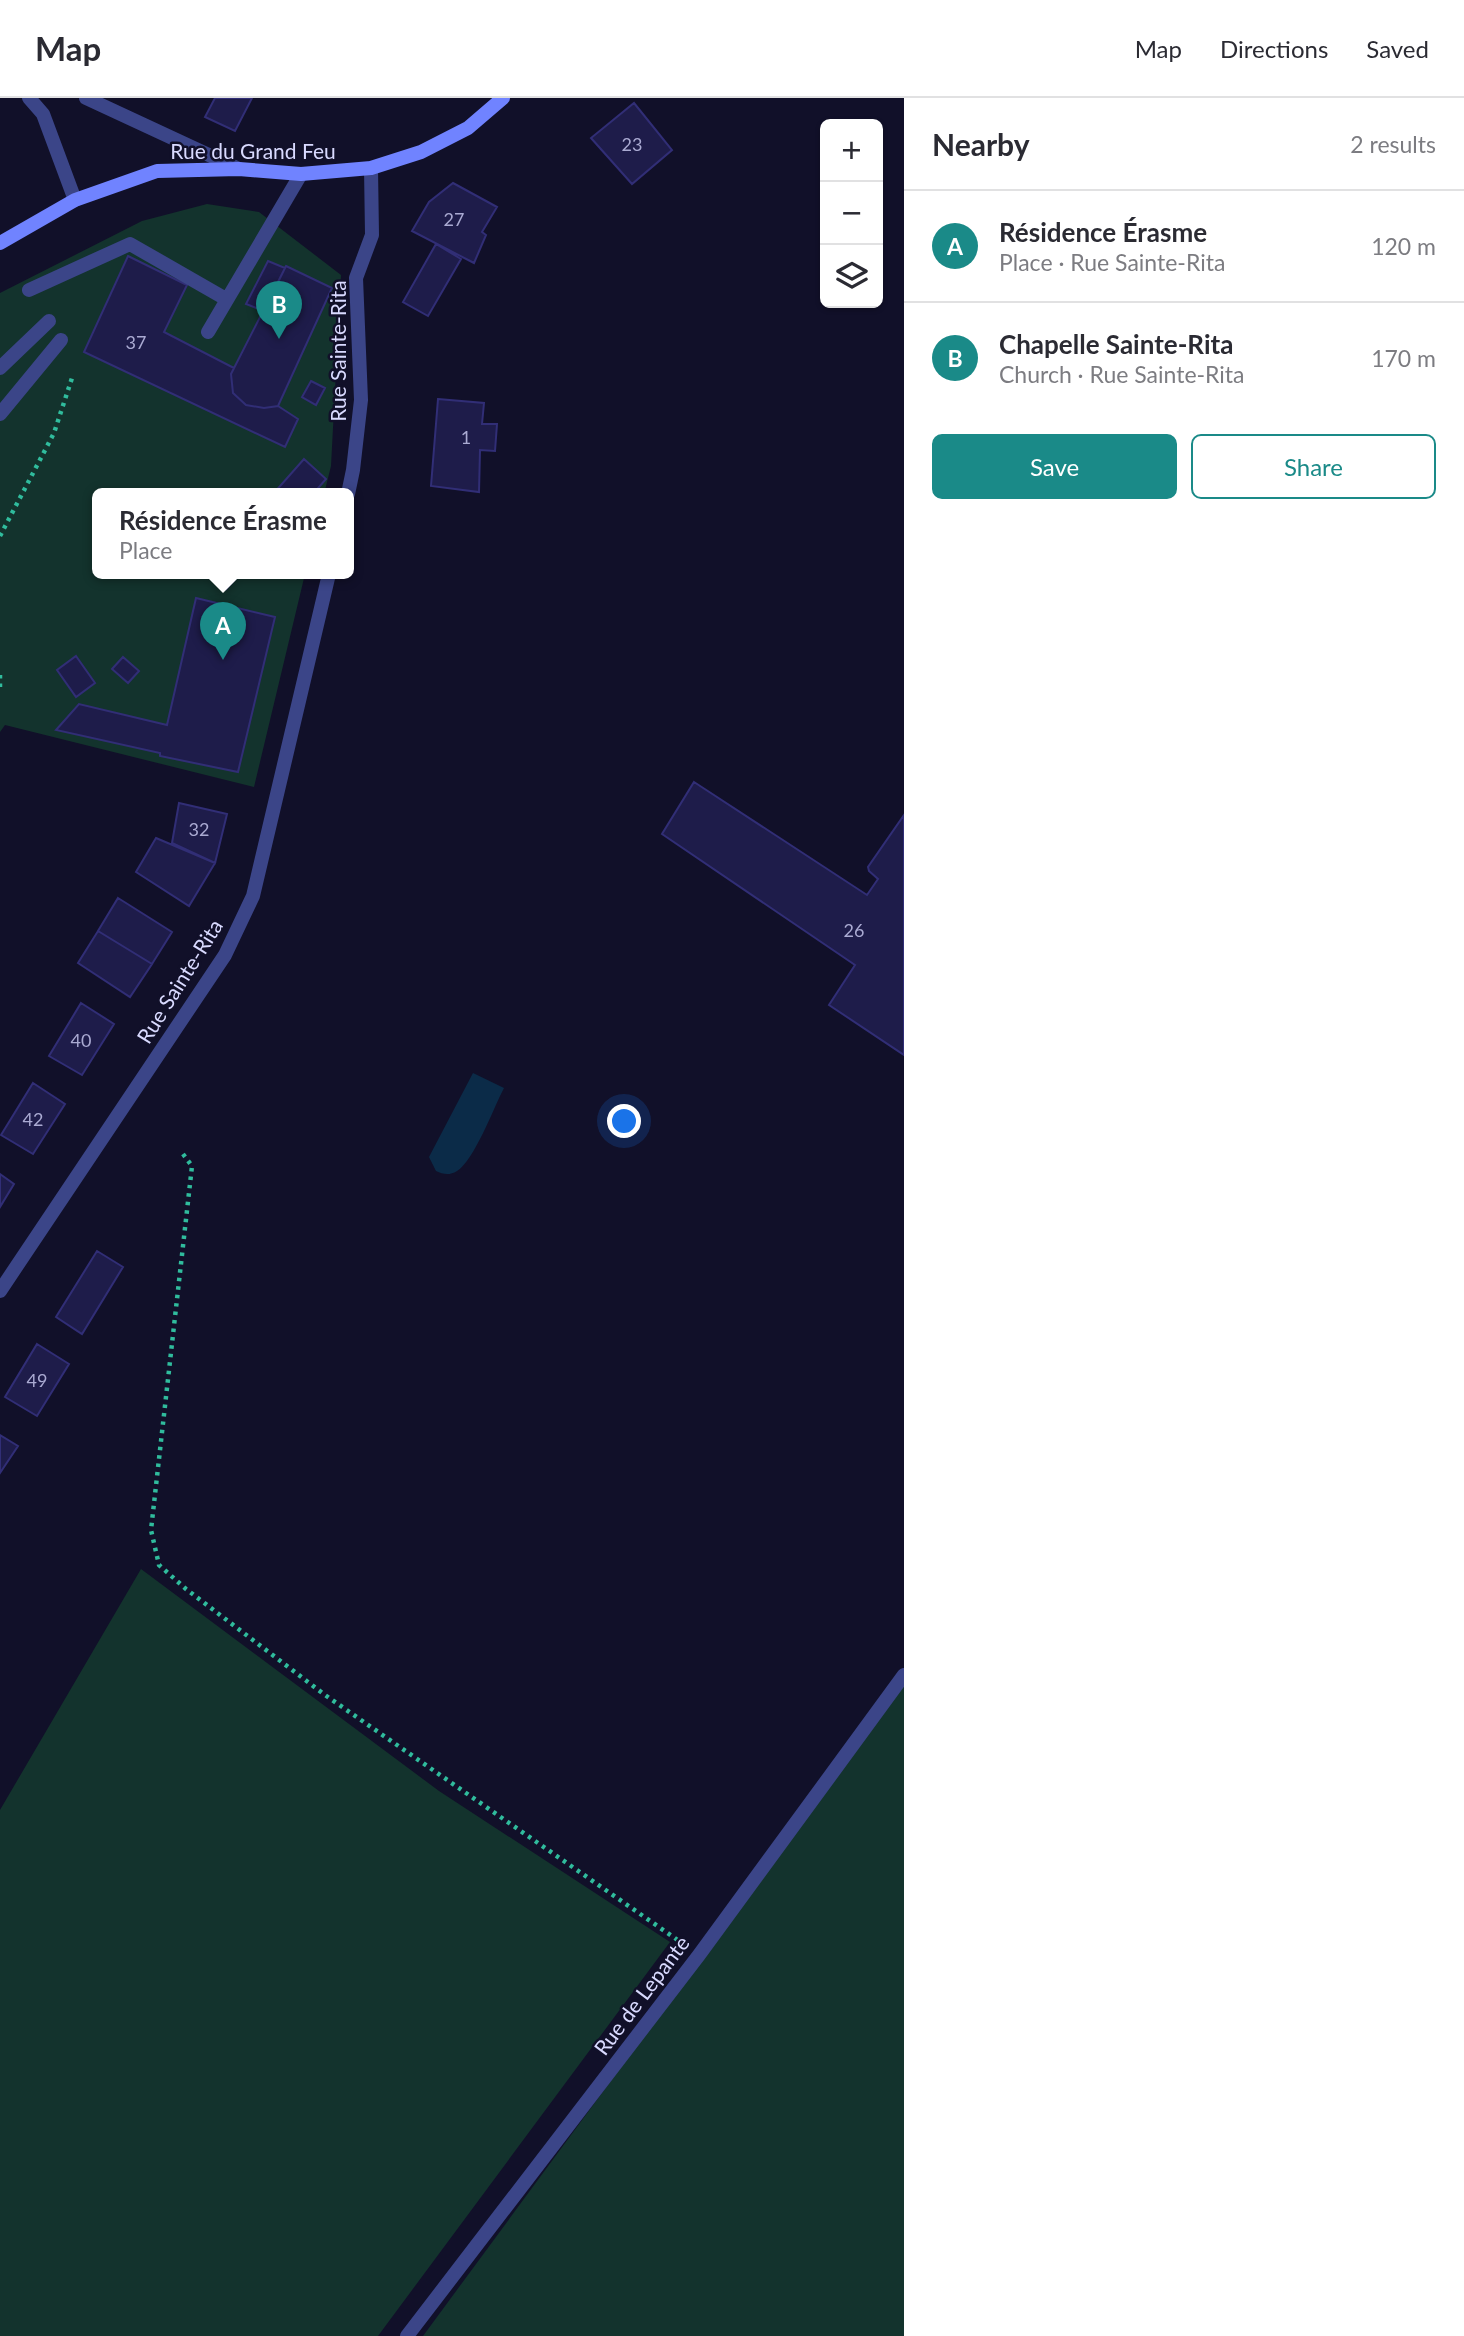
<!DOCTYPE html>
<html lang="en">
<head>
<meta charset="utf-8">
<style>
  :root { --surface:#fff; --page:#f7f7f7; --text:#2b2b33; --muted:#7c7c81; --line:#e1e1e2; --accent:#1a8a88 }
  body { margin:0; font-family:Lato,sans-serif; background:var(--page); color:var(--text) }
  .controls { position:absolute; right:21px; top:21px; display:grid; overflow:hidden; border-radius:10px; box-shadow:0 2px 5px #0004 }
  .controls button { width:63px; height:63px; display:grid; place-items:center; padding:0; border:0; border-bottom:2px solid var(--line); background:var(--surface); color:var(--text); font:35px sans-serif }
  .you { position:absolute; left:625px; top:1024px; width:24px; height:24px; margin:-18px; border:5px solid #fff; border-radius:50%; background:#1a73e8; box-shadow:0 0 0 10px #1a73e833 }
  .badge { display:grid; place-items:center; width:46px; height:46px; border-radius:50%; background:var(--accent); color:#fff; font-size:23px; font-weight:700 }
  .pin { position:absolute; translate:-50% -58px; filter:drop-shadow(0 2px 4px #0008) }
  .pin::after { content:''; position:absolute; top:37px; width:24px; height:21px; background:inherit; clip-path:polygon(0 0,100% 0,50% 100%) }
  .popup { position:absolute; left:92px; top:390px; width:262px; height:91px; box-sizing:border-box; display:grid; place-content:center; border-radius:10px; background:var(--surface); filter:drop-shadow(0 2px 5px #0005); font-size:23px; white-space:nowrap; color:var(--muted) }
  .popup b { font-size:26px; color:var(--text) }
  .popup::after { content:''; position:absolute; left:50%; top:100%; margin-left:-14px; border:14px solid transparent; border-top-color:var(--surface) }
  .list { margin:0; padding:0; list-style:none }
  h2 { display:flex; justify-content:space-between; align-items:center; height:91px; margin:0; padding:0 28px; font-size:30px }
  h2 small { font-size:23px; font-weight:400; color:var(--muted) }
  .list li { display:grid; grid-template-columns:46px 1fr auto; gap:21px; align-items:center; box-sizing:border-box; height:112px; padding:0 28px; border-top:2px solid var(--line) }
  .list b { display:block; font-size:26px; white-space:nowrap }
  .list p { margin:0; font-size:23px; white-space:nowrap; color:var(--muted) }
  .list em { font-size:23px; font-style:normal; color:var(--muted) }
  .actions { display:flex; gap:14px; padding:21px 28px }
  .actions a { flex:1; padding:16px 0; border:2px solid var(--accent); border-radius:10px; text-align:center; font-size:24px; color:var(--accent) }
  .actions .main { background:var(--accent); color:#fff }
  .icon { flex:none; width:38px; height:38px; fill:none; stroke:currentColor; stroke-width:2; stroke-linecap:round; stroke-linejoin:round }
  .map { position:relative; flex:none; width:904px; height:2238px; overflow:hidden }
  header { display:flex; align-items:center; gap:42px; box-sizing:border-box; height:98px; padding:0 35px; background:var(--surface); border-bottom:2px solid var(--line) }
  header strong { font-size:33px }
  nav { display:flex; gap:38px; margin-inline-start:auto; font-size:24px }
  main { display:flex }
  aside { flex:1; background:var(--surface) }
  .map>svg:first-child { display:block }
</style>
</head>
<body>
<header>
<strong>Map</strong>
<nav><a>Map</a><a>Directions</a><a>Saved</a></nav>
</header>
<main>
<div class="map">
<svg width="904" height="2238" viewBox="0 0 904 2238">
  <rect width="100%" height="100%" fill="#111029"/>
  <path fill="#13332d" d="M207,106l52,8 82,63 -10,191 -7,28h-227v80h208l-51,213 -249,-62 -5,7v-439l142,-72z
    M141,1471l298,222 231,151 -292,394h-378v-526z
    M904,1585v653h-481z"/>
  <path fill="#0b2b48" d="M473,975l31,15c-10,19 -30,73 -47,83 -8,5 -14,3 -21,0l-7,-14z"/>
  <path fill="#1e1c4a" stroke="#312e76" stroke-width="2" d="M215,0h37l-17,33 -30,-14z
    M634,5l38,47 -40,34 -41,-46z
    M453,85l44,24 -15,25 4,3 -12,28 -62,-32 17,-29z
    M436,146l25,15 -33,57 -25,-14z
    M128,158l59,29 -23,47 70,36 -3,6 2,19 13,12 18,3 14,-2 20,13 -13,28 -201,-95z
    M268,163l17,7 -21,43 -18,-7z
    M286,168l46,22 -54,118 -14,2 -18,-3 -13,-12 -2,-19z
    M311,283l14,7 -9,17 -14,-8z
    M438,301l46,4 -2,21h15l-2,27 -15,-1 -1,42 -48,-6z
    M304,361l22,20 -13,15h-40z
    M209,476h31l-14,15z
    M196,500l79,19 -37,155 -78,-16v-3l-104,-23 23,-26 88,21z
    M76,558l19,27 -19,14 -19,-27z
    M123,559l16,14 -11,12 -16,-14z
    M694,684l173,113 11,-16 -9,-8 -1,-4 36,-52v240l-75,-50 26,-40 -193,-131z
    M179,705l48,11 -12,49 -43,-20z
    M156,740l59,25 -26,43 -53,-34z
    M118,800l54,34 -20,32 -54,-33z
    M98,833l54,33 -22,33 -52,-34z
    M81,905l33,21 -32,51 -33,-19z
    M33,985l32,21 -32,50 -32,-19z
    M0,1076l14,10 -14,23z
    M97,1153l26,16 -41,67 -26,-17z
    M37,1246l32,20 -32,52 -32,-19z
    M0,1337l18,11 -18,27z"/>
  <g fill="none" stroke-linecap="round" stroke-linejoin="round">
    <path stroke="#30bc9d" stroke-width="4.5" stroke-dasharray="3.5 5" stroke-linecap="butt" d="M0,438l54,-103 18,-55
      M0,577v16
      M183,1056l9,12 -41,364 8,35 27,24 139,106 354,246"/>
    <path stroke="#3b4588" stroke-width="14" d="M29,192l101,-46 96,55
      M208,234l93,-158
      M0,270l49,-47
      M0,316l61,-74"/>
    <path stroke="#3b4588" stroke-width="14" d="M29,0l14,16 32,86
      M86,0l153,71
      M348,396l5,-24 8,-70 -5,-122 16,-43 -1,-67
      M0,1193l225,-336 28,-59 76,-322
      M407,2238l292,-381 205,-280"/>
    <path stroke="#7083ff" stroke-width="14" d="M0,145l75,-43 82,-29 82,-2 62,5 70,-6 50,-16 47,-24 35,-30"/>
  </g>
  <g text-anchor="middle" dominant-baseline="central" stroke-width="5" stroke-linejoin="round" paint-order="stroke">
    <g font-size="18" fill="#aaaad2">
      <text x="632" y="46">23</text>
      <text x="454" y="121">27</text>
      <text x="136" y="244">37</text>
      <text x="466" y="339">1</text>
      <text x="199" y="731">32</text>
      <text x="854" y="832">26</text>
      <text x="81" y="942">40</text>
      <text x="33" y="1021">42</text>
      <text x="37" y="1282">49</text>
    </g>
    <g font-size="21" fill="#d9daff" stroke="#111029">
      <text x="253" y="52">Rue du Grand Feu</text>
      <text transform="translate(337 253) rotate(-90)">Rue Sainte-Rita</text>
      <text transform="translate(179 883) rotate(-58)">Rue Sainte-Rita</text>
      <text transform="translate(641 1897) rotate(-53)">Rue de Lepante</text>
    </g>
  </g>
</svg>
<div class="controls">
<button>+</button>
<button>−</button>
<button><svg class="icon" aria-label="layers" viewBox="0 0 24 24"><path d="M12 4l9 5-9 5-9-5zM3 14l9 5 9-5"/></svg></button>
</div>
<div class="you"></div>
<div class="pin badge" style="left:223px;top:562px">A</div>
<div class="popup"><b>Résidence Érasme</b>Place</div>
<div class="pin badge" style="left:279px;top:241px">B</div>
</div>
<aside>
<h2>Nearby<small>2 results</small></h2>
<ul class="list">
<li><span class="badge">A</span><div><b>Résidence Érasme</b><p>Place · Rue Sainte-Rita</p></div><em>120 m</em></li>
<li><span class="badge">B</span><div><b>Chapelle Sainte-Rita</b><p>Church · Rue Sainte-Rita</p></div><em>170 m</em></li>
</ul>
<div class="actions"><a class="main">Save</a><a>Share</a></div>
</aside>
</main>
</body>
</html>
